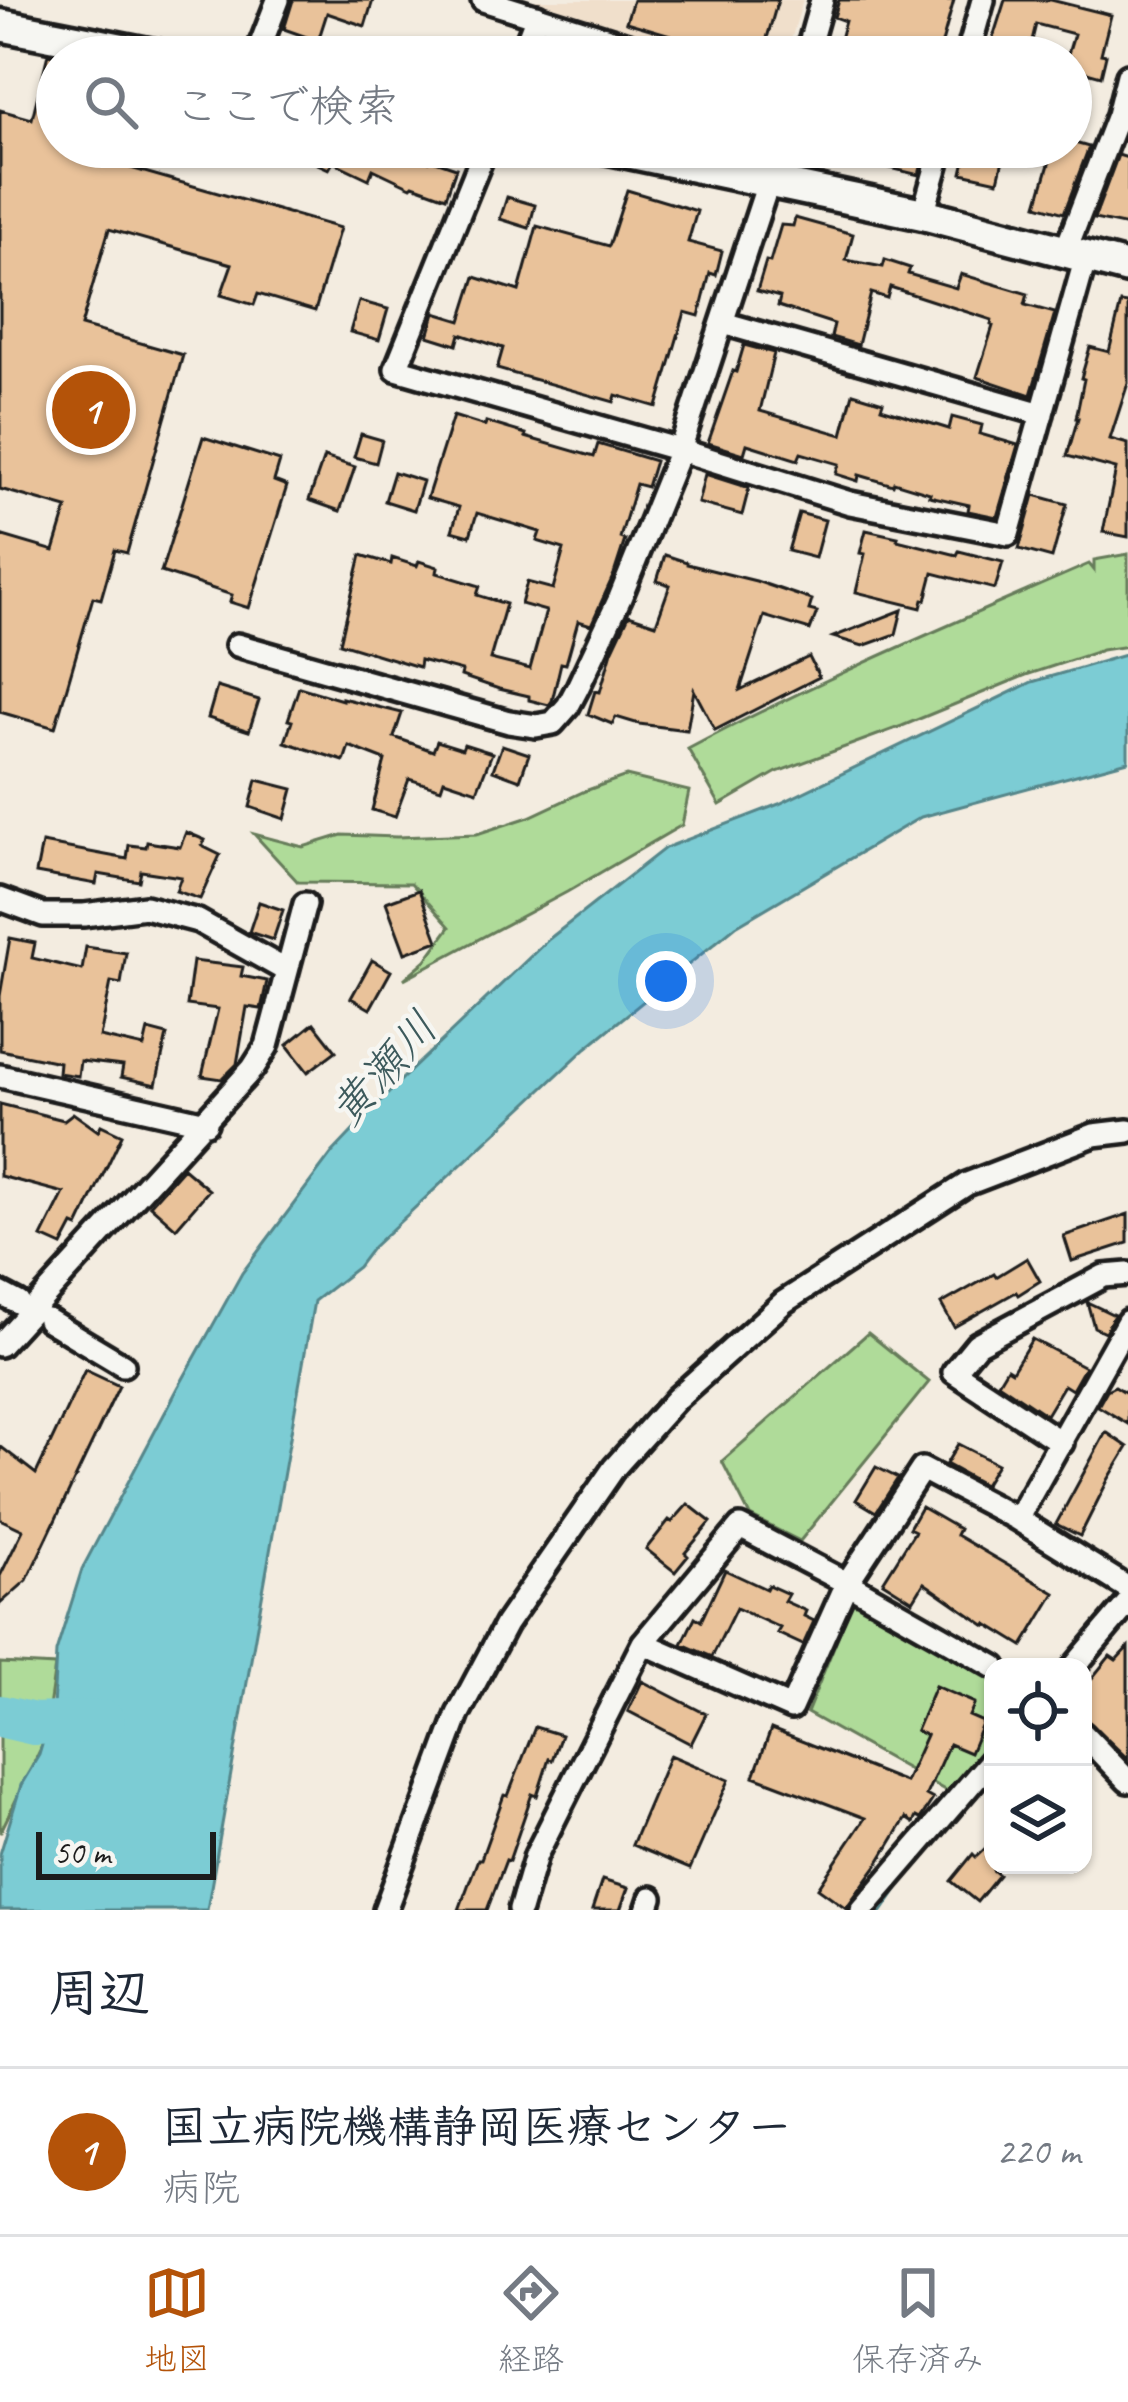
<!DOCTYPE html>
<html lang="ja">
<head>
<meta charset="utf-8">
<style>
  :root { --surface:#fff; --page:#f2f2f3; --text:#1f2937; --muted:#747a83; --line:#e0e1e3; --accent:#b45309 }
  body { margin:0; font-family:Caveat,"Klee One",sans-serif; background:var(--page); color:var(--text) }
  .controls { position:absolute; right:36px; bottom:36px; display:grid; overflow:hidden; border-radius:24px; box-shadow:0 3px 9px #0004 }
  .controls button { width:108px; height:108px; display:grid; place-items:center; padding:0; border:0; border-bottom:3px solid var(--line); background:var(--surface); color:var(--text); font:60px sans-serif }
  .scale { position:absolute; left:36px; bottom:30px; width:180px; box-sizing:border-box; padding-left:12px; border:6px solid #1c1c1c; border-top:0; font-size:33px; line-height:42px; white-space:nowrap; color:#1c1c1c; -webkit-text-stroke:9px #f6f6f2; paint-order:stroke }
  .you { position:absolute; left:666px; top:981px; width:42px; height:42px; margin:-30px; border:9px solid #fff; border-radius:50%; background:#1a73e8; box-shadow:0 0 0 18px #1a73e833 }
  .badge { display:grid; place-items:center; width:78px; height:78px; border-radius:50%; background:var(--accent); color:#fff; font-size:39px; font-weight:700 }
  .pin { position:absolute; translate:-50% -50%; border:6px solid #fff; box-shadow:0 3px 12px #0006 }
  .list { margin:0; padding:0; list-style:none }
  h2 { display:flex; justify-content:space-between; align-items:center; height:156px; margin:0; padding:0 48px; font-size:51px }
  h2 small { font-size:39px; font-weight:400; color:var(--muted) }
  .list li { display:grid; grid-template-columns:78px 1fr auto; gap:36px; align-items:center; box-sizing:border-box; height:168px; padding:0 48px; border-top:3px solid var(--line) }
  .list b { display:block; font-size:45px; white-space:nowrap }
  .list p { margin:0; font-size:39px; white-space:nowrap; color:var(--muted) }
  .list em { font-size:39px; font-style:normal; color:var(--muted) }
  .icon { flex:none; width:66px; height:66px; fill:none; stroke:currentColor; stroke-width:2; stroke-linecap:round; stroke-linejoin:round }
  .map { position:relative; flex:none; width:1128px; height:1910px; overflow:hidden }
  .search { position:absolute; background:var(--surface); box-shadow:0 3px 9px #0004; left:36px; right:36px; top:36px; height:132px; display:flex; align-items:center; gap:30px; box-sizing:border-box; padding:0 42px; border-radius:66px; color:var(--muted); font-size:45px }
  .sheet { height:324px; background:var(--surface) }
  nav { display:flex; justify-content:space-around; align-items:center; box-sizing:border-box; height:168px; border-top:3px solid var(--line); background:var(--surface); font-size:33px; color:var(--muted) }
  nav a { display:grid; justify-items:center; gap:6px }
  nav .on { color:var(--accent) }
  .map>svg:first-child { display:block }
</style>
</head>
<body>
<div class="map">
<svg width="1128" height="1910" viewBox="0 0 1128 1910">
  <rect width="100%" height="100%" fill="#f3ece0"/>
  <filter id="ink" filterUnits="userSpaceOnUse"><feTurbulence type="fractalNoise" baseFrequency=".00833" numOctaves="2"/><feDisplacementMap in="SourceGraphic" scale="24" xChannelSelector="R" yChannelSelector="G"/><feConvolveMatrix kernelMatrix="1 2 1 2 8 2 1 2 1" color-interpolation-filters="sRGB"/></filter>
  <g filter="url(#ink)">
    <path fill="#f0dfcb" d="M507,0h296l-17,57h-87z"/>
    <path fill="#afdb99" stroke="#667c5a" stroke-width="3" d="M1128,554v92l-26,4 -76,25 -124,51 -125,46 -57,33 -32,-56c130,-69 266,-126 401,-185l5,6v-10z
      M626,776l63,15 -7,34 -115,67 -163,87 22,-19 24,-33 -39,-44 -113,-1 -44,-48 49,13 39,-12 55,2 80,-3 52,-17 56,-26z
      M868,1333l61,49 -129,159 -50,-25 -28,-55z
      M852,1602l62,34 6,-7 73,48v69l-41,48 -145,-81z
      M0,1663l55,3 -11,76 -44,91z"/>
    <path fill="#7bccd4" stroke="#55868a" stroke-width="3" d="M1128,654v107l-207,56 -185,109 -150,122 -213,199 -15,20 -44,34 -107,609h-207v-56l21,-69 18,-30 14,-47 3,-56 26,-83 96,-181 64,-115 90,-120 71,-75 146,-139 116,-91 114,-44 253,-122z"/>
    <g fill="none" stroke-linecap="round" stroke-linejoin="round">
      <path stroke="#55868a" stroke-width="8" d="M978,1791l15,-17
        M880,1910l18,-26"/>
      <path stroke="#7bccd4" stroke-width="42" d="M0,1716l34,8 70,-3"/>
    </g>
    <path fill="#e9c29a" stroke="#1c1c1c" stroke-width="3" d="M293,0h80l-8,26 -38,-13 -9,28 -34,-12z
      M633,0h145l-15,52 -53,-15 -2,9 -82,-24z
      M839,0h115l-16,57h-78l-23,-7 8,-29 -11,-4z
      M1005,0h46l60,15 -10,39 5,1 -5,21 -14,-4 -9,35 -7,-1v-49h-4l7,-23 -38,-10 -7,29 -38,-9z
      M545,36l53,16 -1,5h-59z
      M48,54l9,2v91h75l-5,20 213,61 -25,83 -57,-17 -4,11 -33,-10 11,-31 -123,-35 -28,97 102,29 -56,198 -12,-3 -14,49 -8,-2 -38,131 -55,-16v-177l54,16 13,-43 -67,-19v-379l32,9z
      M1071,142l18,5 -25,66 -27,-8 17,-58h17z
      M280,147h95l13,6 3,-6h8l30,14 1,-2 26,9 -10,29 -33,-12 -2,2 -38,-18 -4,10 -36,-17 -4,7z
      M895,147h31l-7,28 -29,-7z
      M968,147h38l-8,34 -36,-8z
      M1118,155l10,3v68l-34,-7z
      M627,190l70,21 -9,31 34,9 -6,24 -6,-2 -11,43 -14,-4 -28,95 -41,-12 -2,7 -117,-33 6,-21 -43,-14 -3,11 -29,-9 7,-23 26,8 14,-44 44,14 18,-65 72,20z
      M507,197l28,8 -6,23 -29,-9z
      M795,218l58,16 -7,26 37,7 2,-7 25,8 -2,6 48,14 5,-14 67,20 -3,11 30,8 -24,82 -54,-18 16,-51 -2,-1 1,-5 -102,-33 -3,11 -16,-5 -13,52 -27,-8 3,-13 -56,-18 2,-9 -23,-6 9,-30 4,1 11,-37 12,1z
      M359,301l29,8 -9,31 -29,-8z
      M1121,303l7,1v79l-18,56 18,5v93l-25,-5 13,-63 -49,-13 11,-38h-2l8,-39 -3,-1 9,-31 19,5z
      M744,345l30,8 -14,58 82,24 11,-42 30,9 -2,6 68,21 3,-12 30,8 -2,9 38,11 -21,72 -29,-6 1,-6 -40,-9 1,-3 -36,-11 -1,3 -34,-10 -1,6 -22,-7 3,-10 -38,-11 -3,7 -51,-16 -3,10 -36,-11 25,-72 3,1z
      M453,416l32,10 1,-4 40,12 -1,3 69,20 4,-13 57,17 -8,26 -11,-3 -16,54 5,2 -11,34 -23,51 -13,-4 -12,43 -5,-1 -9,38 -3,4 -20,-5v-4l-30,-7 -38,-13 1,-5 -42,-11 -1,7 -79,-24 21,-88 30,9 1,-6 25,8 2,-5 19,6 -1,6 43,13 -3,9 29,9 -16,55 40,10 16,-58 -25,-7 6,-22 26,7 11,-40 -27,-8 3,-9 -63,-19 -7,23 -18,-5 7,-24 -32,-9z
      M361,434l21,6 -6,23 -22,-6z
      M203,437l77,24 -6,20 13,5 -38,122 -19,-6 2,-7 -71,-23z
      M324,457l31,10 -15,44 -31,-11z
      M394,472l29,9 -9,29 -29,-9z
      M705,474l44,14 -7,27 -44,-12z
      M1034,495l33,9 -15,54 -33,-9z
      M799,513l26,7 -10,38 -27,-7z
      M866,530l32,7 -1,3 60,15 2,-4 44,11 -8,27 -62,-16 -7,27h-3l-2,8 -65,-16 9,-38 -5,-1z
      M665,555l22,7v2l69,17 56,19 -3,10 8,2 -7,18 -46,-14 -24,74 69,-33 10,20 -104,53 -21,-40 -7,40 -48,-6 -23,-7 -4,7 -24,-10 7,-23 5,1 12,-41 17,-36 27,9 14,-39 -13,-4z
      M902,610l-6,24 -33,12 -30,-9z
      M217,687l42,13 -10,31 -41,-13z
      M299,687l43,13v-2l60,15 -8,24 39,14 4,-10 25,8 2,-5 28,9 -15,38 -33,-11 -3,9 -32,-10 -14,38 -23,-7 13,-50 -36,-14 -5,15 -59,-19 7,-21 -4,-1z
      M502,745l27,9 -9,26 -27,-10z
      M257,780l36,9 -8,30 -35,-12z
      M186,832l19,8 -3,6 18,9 -20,44 -24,-8 5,-14 -40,-6 -2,10 -41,-7 -2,10 -60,-11 6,-30 85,16 2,-14 17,2 1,-5 33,5z
      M419,890l19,51 -33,12 -19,-51z
      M259,902l24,8 -10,30 -24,-8z
      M10,938l25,5 -3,15 50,12 4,-23 40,6 -5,31 -10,-2 -11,55 44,10 4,-17 19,5 -11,50 -35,-8 2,-11 -43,-5 -2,15 -20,-3 1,-11 -59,-12v-54z
      M372,960l19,11 -21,38 -19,-11z
      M193,961l50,6 -2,9 26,5 -6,28 -14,-2 -10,57 -15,15 -20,-3 16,-67 -31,-4z
      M314,1023l22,28 -28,21 -21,-27z
      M0,1104l64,16 9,-7 25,18 3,-6 21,10 -44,92 -5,-2 -11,21 -20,-9 22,-44 -64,-17z
      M183,1168l26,22 -33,38 -26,-23z
      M1128,1214v29l-56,18 -8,-25z
      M1027,1258l13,23 -22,14 -2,-3 -62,35 -13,-23 53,-30 2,3z
      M1087,1302l27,13 -9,17 -11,-5z
      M1032,1339l53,28 -13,23 -8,-5 -18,30 -48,-32 9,-15 5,3z
      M85,1370l34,16 -92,194 -27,24v-28l23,-46 -23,-11v-73l36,28z
      M1115,1386l13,8v30l-30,-18 9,-16z
      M1106,1432l22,15 -20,33 -28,56 -24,-12z
      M958,1444l39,20 -13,21 -38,-21z
      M876,1467l22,11 -22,34 -20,-12z
      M688,1504l23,18 -26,31 3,3 -13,16 -29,-23 23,-29 3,2z
      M921,1507l38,22 -3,6 99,58 -32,53 -36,-22 -1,2 -62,-43 -11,18 -30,-19 32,-51 -6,-3z
      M725,1570l41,19 2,-4 20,9 -4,7 22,10 -2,5 10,5 -11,24 -26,-12 3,-5 -44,-20 -24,49 -30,-13 13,-27 6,4z
      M1128,1647v112l-45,-43v-27l27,-33 6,4z
      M642,1681l64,33 -15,30 -63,-33z
      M935,1686l40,17 -6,13 14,6 -13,31 -21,-9 -23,51 7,4 -13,20 -4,-2 -3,6 -7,-5 -28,46 -32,44 -28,-20 47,-70 -111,-42 17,-47 134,53 21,-47 -10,-4z
      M535,1727l26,8 -9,25 -3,-1 -12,37 -5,-2 -23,67 -3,-1 -19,50h-28l19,-51h3l23,-64 4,1z
      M670,1755l59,25 -39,89 -58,-24z
      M993,1841v29l6,5 -22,27 -26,-21 22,-27 3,3z
      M602,1880l26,8 -8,22h-28z"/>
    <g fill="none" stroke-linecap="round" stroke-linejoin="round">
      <g stroke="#1c1c1c" stroke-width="30">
        <path id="street" d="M483,0l183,57
          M256,57l22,-57
          M521,57l16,-41
          M806,57l16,-57
          M967,57l16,-57
          M486,147l-90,222 284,81 170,53 158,31 78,-277
          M923,214l19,-67
          M1065,252l53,-137 10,-40
          M723,323l319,91
          M237,645l272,77 27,4 17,-3 15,-17 10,-19 42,-89 60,-148 100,-303
          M0,899l43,16h41l61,-8 53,14 89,50
          M0,1076l206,47
          M0,1293l19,10
          M48,1320l75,45
          M0,1345l253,-277 14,-22 38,-142
          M1062,1443l-108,-71 23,-28 127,-68 24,-2
          M1017,1519l111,-198
          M643,1643l148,65 56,-125 75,-114 95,50 111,69
          M1074,1667l54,-64
          M1083,1734l45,47
          M385,1910l73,-196 48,-90 108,-156 62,-69 108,-97 183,-118 127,-49 34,-4
          M520,1910l16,-55 107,-212 97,-116 107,56 148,84
          M647,1910l4,-12
          M862,1910l131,-152"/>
      </g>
      <g stroke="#1c1c1c" stroke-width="39">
        <path id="secondary" d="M0,25l163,32
          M604,147l319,67 205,54"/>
      </g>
      <use href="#street" stroke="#f6f6f2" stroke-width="21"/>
      <use href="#secondary" stroke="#f6f6f2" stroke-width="30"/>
    </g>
  </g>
  <g text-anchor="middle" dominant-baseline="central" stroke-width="9" stroke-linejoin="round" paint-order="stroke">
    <g font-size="45" font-style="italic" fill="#3d5a5c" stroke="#f6f6f2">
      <text transform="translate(384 1069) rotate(-48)">黄瀬川</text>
    </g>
  </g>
</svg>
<div class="controls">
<button><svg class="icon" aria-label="locate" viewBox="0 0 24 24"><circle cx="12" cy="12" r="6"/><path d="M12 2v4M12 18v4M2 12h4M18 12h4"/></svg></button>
<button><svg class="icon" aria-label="layers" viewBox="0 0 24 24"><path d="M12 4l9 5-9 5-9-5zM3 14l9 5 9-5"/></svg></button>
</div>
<div class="scale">50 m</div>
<div class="you"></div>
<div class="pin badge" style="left:91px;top:410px">1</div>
<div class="search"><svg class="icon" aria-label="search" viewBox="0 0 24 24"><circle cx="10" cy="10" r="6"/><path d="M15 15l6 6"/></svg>ここで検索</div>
</div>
<section class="sheet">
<h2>周辺<small></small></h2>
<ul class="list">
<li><span class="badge">1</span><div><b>国立病院機構静岡医療センター</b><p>病院</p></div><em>220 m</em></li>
</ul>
</section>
<nav>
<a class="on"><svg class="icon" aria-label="map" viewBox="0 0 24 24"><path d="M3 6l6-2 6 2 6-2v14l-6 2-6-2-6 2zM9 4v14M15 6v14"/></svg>地図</a>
<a><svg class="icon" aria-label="directions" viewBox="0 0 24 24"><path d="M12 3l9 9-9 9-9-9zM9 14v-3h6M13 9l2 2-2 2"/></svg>経路</a>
<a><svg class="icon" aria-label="saved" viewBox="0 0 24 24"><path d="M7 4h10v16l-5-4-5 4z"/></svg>保存済み</a>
</nav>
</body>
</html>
